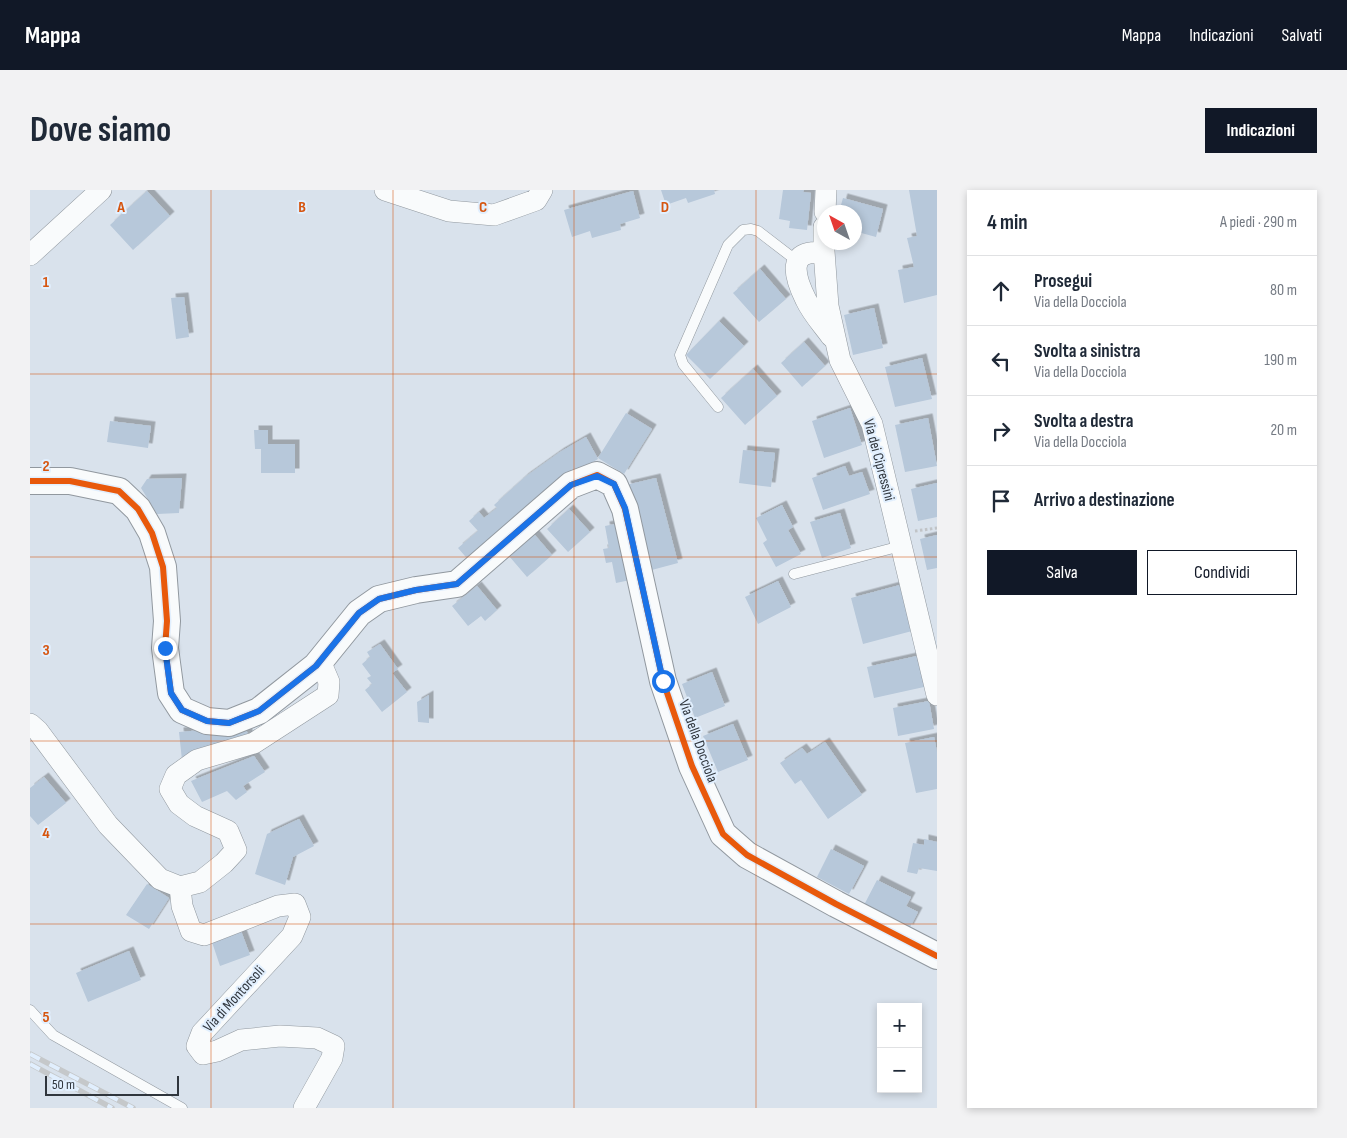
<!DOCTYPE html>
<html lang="it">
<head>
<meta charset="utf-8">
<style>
  :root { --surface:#fff; --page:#f2f2f3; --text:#1f2937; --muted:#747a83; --line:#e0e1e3; --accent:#111827 }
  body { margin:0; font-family:"Sofia Sans Condensed",sans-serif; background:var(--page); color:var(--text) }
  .controls { position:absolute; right:15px; bottom:15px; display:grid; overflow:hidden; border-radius:0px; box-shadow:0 2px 8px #0003 }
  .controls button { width:45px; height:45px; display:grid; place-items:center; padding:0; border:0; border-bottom:1px solid var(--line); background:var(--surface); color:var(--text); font:25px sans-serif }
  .compass { position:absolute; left:787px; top:15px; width:45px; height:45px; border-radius:50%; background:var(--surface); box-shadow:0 2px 8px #0003; rotate:320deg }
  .scale { position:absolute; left:15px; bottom:12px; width:134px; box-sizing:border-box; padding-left:5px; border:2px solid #30363d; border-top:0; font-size:14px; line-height:18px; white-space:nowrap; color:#30363d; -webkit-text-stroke:4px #e1effe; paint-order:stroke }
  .stop { position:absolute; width:15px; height:15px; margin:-11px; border:4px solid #1a73e8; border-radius:50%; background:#fff }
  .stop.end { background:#1a73e8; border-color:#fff; box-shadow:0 1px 5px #0008 }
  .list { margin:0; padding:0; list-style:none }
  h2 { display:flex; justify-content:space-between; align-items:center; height:65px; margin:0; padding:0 20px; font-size:21px }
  h2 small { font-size:16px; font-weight:400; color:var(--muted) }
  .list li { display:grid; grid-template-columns:32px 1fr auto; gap:15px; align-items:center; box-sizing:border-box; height:70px; padding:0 20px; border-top:1px solid var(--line) }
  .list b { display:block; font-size:19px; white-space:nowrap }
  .list p { margin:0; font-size:16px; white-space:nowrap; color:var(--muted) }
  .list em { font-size:16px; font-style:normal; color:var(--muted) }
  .actions { display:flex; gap:10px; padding:15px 20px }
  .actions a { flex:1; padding:11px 0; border:1px solid var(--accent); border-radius:0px; text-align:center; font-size:18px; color:var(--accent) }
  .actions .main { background:var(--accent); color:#fff }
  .icon { flex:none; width:28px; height:28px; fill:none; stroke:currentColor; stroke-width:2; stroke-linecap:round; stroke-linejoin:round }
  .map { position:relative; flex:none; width:907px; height:918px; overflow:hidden; border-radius:0px }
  header { display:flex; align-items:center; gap:30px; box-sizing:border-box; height:70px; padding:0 25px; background:var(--accent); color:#fff }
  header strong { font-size:24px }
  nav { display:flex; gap:28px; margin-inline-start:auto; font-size:18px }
  .intro { display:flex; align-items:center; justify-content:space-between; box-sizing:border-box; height:120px; padding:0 30px }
  h1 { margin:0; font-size:35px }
  .button { padding:12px 22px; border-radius:0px; background:var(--accent); color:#fff; font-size:18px; font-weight:700 }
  main { display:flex; gap:30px; padding:0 30px }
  aside { flex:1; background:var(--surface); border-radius:0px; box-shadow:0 2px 8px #0003 }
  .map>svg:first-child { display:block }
</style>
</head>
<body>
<header>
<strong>Mappa</strong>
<nav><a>Mappa</a><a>Indicazioni</a><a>Salvati</a></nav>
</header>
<div class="intro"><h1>Dove siamo</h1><a class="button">Indicazioni</a></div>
<main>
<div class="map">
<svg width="907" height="918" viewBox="0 0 907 918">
  <defs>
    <filter id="shadow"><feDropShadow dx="4.5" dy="-4.5" stdDeviation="0" flood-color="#0004"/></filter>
  </defs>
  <rect width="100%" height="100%" fill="#d9e2ec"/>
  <path fill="#b7c8da" filter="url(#shadow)" d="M631,0h53l1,4 -27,9 -2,-5 -20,7z
    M753,0h21l-1,2 8,1 -4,37 -18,-2 1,-7 -11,-2z
    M879,0h28v105l-33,8 -6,-33 16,-3 -7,-29 10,-2z
    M117,1l23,25 -37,34 -23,-25z
    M603,1l7,27 -20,6 1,6 -29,8 -2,-7 -18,6 -8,-27z
    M813,8l40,11 -7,28 -22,-6v-19h-15z
    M730,79l26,30 -27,23 -26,-29z
    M154,107l5,40 -13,2 -5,-41z
    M844,118l9,40 -30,7 -9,-40z
    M689,131l25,25 -34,33 -24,-24z
    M774,152l21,24 -23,21 -21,-24z
    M892,168l10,41 -37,8 -10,-40z
    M723,179l24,27 -32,29 -24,-27z
    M820,218l12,37 -38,13 -12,-37z
    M596,223l26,16 -28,45 -26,-16z
    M898,228l9,48 -32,6 -10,-47z
    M80,231l41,5 -3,22 -41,-6z
    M224,240h14v14h27v29h-34v-24h-6z
    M556,247l12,22 -24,14 -103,90 -13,-15 20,-17 -9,-10 10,-9 5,6 13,-10 -3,-3 31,-28 35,-25z
    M713,260l32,3 -4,34 -32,-4z
    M815,276l4,10 13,-4 8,22 -47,16 -11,-32z
    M152,288l-3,35 -22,1 -16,-26 6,-9z
    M626,288l22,85 -30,8 -22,-86z
    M907,293v34l-19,4 -7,-32z
    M752,315l11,22 -5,3 13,24 -25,13 -13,-24 4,-3 -11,-22z
    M539,319l21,23 -22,20 -21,-23z
    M810,323l11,35 -29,10 -12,-36z
    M595,332l10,57 -19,4 -4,-21 -6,1 -3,-14 6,-1 -4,-22z
    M504,344l18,21 -25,22 -18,-21z
    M907,345v33l-10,2 -7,-31z
    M748,391l13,26 -33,17 -13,-27z
    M870,395l12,46 -49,13 -12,-46z
    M447,396l20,24 -12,11 -4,-5 -13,10 -16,-20z
    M350,454l18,25 -6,4 15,19 -25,20 -17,-22 7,-6 -5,-6 4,-2 -9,-12 8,-7 -3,-5z
    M887,466l7,31 -50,11 -7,-31z
    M682,482l13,34 -30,12 -13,-34z
    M399,505v28l-11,-1 -1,-20z
    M899,511l5,28 -36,7 -5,-28z
    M214,534l5,13 -67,23 -3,-28 59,-5z
    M703,534l15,36 -30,12 -15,-36z
    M904,547l3,15v37l-21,4 -11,-50z
    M795,552l37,53 -34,24 -27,-39 -6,4 -15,-21 22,-15 5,6z
    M224,566l11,16 -22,14 4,6 -11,8 -9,-9 -25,11 -11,-21z
    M14,587l22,26 -28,22 -8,-9v-28z
    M269,629l15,27 -21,11 -8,28 -30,-11 12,-40z
    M894,649l13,3v29l-18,-3 -2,6 -10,-2 6,-29 11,2z
    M801,659l33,17 -15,28 -32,-17z
    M847,690l34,17 -5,9 12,6 -9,17 -45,-24z
    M117,694l22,14 -20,31 -23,-14z
    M211,741l9,24 -30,11 -8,-24z
    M99,761l12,29 -53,22 -12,-29z"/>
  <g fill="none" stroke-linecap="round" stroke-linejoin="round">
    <g stroke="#91989f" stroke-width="11">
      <path id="service" d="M688,217l-35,-43 -3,-9 48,-110 15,-15 8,-1 7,2 39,30
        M764,384l107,-28
        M0,820l23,25 129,73"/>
    </g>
    <g stroke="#91989f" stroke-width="22">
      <path id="minor" d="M355,0l64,21 45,4 42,-15 6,-10
        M795,22l1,-22
        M794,37v24l4,55 12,54 32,64 65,271
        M794,63c-39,-5 -29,25 -18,47 6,13 17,25 25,36
        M0,65l71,-65
        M0,534l8,7 70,94 52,54 20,8 20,-5 24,-19 12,-13 -8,-19 -33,-15 -16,-12 -9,-15 6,-14 21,-15 57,-17 74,-48 1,-13 -9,-21
        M150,697l2,19 9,25 13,4 74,-29 17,-2 5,13 -8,19 -90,97 -5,13 6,8 14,-3 24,-11 39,-4 37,2 17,8 -2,12 -28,50"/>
    </g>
    <g stroke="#91989f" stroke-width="28">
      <path id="tertiary" d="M0,291h40l49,10 19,18 14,24 11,34 4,54 -2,27 6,45 11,17 25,11 22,2 30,-12 57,-45 43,-53 20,-14 37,-9 41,-6 114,-99 26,-10 17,9 11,25 38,172 29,85 31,68 24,21 89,49 101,52"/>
    </g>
    <path stroke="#c0c3c6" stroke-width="3" stroke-dasharray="2.5 2.5" stroke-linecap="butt" d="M885,341l22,-3"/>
    <use href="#service" stroke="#f9fbfc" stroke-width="10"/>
    <use href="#minor" stroke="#f9fbfc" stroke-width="21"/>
    <use href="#tertiary" stroke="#f9fbfc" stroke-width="26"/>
    <g stroke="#c5c8ca" stroke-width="5.5">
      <path id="rail" d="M0,864l103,54
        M0,874l82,44"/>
    </g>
    <use href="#rail" stroke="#e1effe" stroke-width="4" stroke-dasharray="11" stroke-linecap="butt"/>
    <g stroke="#e1effe" stroke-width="9">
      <path id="cycleway" d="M0,291h40l49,10 19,18 14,24 11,34 4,54 -2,27 6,45 11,17 25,11 22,2 30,-12 57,-45 43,-53 20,-14 37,-9 41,-6 114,-99 26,-10 17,9 11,25 38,172 29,85 31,68 24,21 89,49 101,52"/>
    </g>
    <use href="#cycleway" stroke="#e8590c" stroke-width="6"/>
  </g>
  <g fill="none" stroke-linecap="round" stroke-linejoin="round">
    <path stroke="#1a73e8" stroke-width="6" d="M135,458l6,45 11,17 25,11 22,2 30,-12 57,-45 43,-53 20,-14 37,-9 41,-6 114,-99 26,-9 17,8 11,24 38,173"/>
  </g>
  <path fill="none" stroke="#d65611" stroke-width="1" stroke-opacity="0.55" d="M181,0v918M363,0v918M544,0v918M726,0v918M0,184h907M0,367h907M0,551h907M0,734h907"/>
  <g text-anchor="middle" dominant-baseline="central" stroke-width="4" stroke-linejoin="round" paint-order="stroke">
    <g font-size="15" fill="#30363d" stroke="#e1effe">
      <text transform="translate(849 270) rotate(75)">Via dei Cipressini</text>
      <text transform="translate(668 551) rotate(70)">Via della Docciola</text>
      <text transform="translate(204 809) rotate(-48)">Via di Montorsoli</text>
    </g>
  </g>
  <g font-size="16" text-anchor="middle" font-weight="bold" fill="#d65611" stroke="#e1effe" stroke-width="4" stroke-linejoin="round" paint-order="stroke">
    <text x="91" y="22">A</text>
    <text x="272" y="22">B</text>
    <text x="453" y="22">C</text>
    <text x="635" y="22">D</text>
    <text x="16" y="97">1</text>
    <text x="16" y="281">2</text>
    <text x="16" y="465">3</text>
    <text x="16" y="648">4</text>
    <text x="16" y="832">5</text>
  </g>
</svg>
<div class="controls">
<button>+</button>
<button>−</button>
</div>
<svg class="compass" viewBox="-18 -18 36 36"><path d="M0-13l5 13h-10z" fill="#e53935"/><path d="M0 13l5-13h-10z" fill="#747a83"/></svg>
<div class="scale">50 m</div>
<div class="stop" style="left:633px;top:491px"></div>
<div class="stop end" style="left:135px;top:458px"></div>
</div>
<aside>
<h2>4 min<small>A piedi · 290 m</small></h2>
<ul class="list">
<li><svg class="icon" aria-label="ahead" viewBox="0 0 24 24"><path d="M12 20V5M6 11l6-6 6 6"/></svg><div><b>Prosegui</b><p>Via della Docciola</p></div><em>80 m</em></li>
<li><svg class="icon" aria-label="left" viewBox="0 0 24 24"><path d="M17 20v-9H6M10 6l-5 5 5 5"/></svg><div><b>Svolta a sinistra</b><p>Via della Docciola</p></div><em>190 m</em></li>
<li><svg class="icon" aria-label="right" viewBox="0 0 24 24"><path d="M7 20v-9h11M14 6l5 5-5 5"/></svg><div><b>Svolta a destra</b><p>Via della Docciola</p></div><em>20 m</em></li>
<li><svg class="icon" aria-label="arrive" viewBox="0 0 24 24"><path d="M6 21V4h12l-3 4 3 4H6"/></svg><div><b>Arrivo a destinazione</b></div></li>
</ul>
<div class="actions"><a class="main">Salva</a><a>Condividi</a></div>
</aside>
</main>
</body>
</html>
